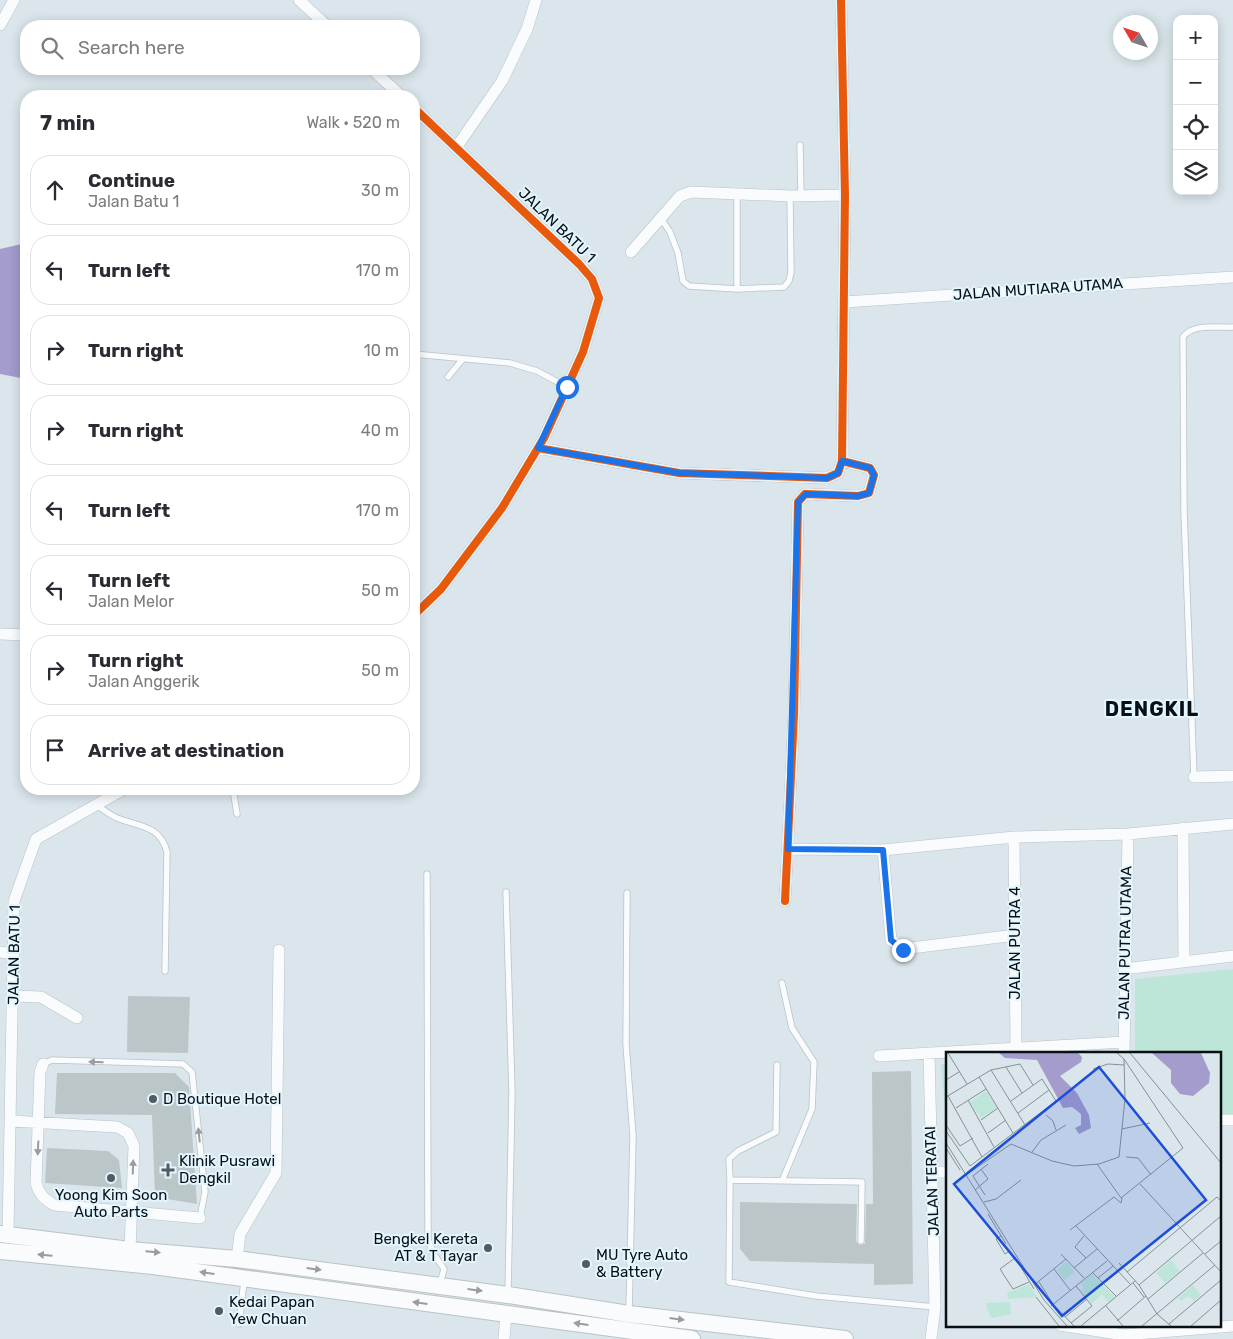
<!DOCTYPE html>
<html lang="en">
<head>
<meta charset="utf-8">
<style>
  :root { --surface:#fff; --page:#f7f7f7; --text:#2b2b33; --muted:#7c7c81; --line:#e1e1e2 }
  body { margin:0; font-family:Rubik,sans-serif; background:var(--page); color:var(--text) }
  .controls { position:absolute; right:15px; top:15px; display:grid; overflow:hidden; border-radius:10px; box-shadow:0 2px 12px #0003 }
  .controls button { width:45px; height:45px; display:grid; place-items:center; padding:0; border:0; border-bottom:1px solid var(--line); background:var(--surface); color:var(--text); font:25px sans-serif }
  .compass { position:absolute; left:1113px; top:15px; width:45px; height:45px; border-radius:50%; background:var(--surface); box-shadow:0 2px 12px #0003; rotate:309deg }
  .stop { position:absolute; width:15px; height:15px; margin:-11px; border:4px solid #1a73e8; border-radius:50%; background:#fff }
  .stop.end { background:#1a73e8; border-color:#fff; box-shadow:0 1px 5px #0008 }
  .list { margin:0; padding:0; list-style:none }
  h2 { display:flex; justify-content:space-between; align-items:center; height:65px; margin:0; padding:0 20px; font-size:21px }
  h2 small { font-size:16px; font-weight:400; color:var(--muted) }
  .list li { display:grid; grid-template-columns:32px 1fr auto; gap:15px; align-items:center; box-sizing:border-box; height:70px; margin:0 10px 10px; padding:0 10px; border:1px solid var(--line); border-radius:20px }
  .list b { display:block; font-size:19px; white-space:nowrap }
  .list p { margin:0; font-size:16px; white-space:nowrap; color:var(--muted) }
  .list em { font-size:16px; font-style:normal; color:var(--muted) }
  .icon { flex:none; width:28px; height:28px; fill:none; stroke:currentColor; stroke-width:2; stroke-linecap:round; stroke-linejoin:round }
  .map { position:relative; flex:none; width:1233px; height:1339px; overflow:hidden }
  .search { position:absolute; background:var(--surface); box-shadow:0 2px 12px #0003; left:20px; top:20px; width:400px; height:55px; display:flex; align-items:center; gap:12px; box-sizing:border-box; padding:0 18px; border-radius:20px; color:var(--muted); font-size:19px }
  .panel { position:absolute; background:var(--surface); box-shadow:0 2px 12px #0003; left:20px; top:90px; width:400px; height:705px; border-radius:20px }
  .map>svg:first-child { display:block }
</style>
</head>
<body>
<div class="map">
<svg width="1233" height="1339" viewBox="0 0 1233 1339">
  <rect width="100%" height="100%" fill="#dae6ec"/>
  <path fill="#bee6d8" d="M1233,969v145h-14v-61h-84v-74z
    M941,1064h6v67z"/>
  <path fill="#a39ccc" d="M26,243v136l-26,-5v-125z"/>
  <path fill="#bbc6c8" d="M128,996l62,1 -2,56 -61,-1z
    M911,1071l2,213 -39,1v-21l-124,-3 -10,-12v-47l117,2 -1,37 3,4 6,-1 1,-40h7l-1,-132z
    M57,1073h118l14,14 8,117 -42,-7 -3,-82 -97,-1z
    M47,1148l61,3 11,9 3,28 -77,-5z"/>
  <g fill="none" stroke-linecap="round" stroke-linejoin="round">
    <g stroke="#b9c3c7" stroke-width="7">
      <path id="lane" d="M800,145l1,51
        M737,193v96
        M660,217l10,15 8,21 5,28 6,5 48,3 47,-2 5,-6 2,-9 -1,-76
        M414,354l96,9 27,8 30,16
        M448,377l14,-17
        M1194,777l-10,-265 -1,-175c10,-14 34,-9 50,-10
        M233,789l4,25
        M96,805c7,4 14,10 21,13 23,9 43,7 50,34l-2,119
        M427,874l1,365 5,14 11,16 -4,15
        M506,892l6,200 -4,201
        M627,893l-1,151 7,92 -4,176
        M782,983l10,45 22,34 -2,47 -30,72
        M43,1064l9,-4 131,4 9,8 13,120 -5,26
        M730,1180l-1,-21 9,-8 38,-19 1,-67
        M861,1241l1,-59 -132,-2 -1,102 87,14 119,11
        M239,1324l5,-43"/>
    </g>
    <g stroke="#b9c3c7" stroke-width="12">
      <path id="street" d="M299,0l28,26
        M0,25l14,-25
        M372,69l29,27
        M414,108l165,156 13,15 7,19 -16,54 -39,86 -42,70 -61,81 -27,26
        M456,148l46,-67 25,-52 9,-29
        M631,252l49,-56 11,-4 99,4 55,-1
        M844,302l389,-25
        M538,448l141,25 148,5 11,-5 4,-12 3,-266 -4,-195
        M0,634l26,1
        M1194,777l39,-1
        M1183,828l1,134
        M1014,837l2,211
        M788,849l95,1 131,-13 114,-3 105,-10
        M883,850l8,90 12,9 113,-14
        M785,901l9,-187 4,-212 7,-8 53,2 11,-3 5,-18 -4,-7 -28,-7
        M0,952l14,2
        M1124,969l109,-13
        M13,996l28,1 36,21
        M929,1053l6,254 -4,32
        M1124,1053l4,-219
        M879,1056l245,-14
        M43,1064l-3,8 -4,111c3,11 8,16 18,22l146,13
        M1219,1120h14
        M11,1121l106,6 11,6 6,13 -4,104
        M932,1172h15
        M8,1235l6,-334 22,-62 88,-50
        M237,1259l3,-25 36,-61 3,-223
        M1060,1325l64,10 109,-9
        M504,1339l2,-25"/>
    </g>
    <g stroke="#b9c3c7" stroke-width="18">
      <path id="secondary" d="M0,1234l130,16 107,9 271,36 121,19 216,25
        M0,1251l153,15 539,73"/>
    </g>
    <use href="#lane" stroke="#f9fbfc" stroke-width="5.5"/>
    <use href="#street" stroke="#f9fbfc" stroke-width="11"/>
    <use href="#secondary" stroke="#f9fbfc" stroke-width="16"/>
    <g stroke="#e3f5fe" stroke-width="11">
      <path id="cycleway" d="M414,108l165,156 13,15 7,19 -16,54 -39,86 -42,70 -61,81 -27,26
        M538,448l141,25 148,5 11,-5 4,-12 3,-266 -4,-195
        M785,901l9,-187 4,-212 7,-8 53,2 11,-3 5,-18 -4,-7 -28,-7"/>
    </g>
    <use href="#cycleway" stroke="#e8590c" stroke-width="8"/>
  </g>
  <defs><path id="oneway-solid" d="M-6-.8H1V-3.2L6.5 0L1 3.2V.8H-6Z" transform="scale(1.25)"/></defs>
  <g fill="#999d9f">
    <use href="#oneway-solid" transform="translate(96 1062) rotate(-178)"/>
    <use href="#oneway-solid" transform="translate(199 1135) rotate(-96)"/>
    <use href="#oneway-solid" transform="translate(38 1148) rotate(93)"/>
    <use href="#oneway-solid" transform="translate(133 1167) rotate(-88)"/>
    <use href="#oneway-solid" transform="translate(153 1252) rotate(5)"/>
    <use href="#oneway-solid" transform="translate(45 1255) rotate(-175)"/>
    <use href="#oneway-solid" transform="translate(314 1269) rotate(7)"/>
    <use href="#oneway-solid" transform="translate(207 1273) rotate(-172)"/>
    <use href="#oneway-solid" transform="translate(475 1290) rotate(7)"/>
    <use href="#oneway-solid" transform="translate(420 1303) rotate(-172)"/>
    <use href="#oneway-solid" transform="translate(677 1319) rotate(7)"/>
    <use href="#oneway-solid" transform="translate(581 1324) rotate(-172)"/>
  </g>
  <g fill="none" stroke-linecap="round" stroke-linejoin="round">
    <path stroke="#1a73e8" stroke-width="6" d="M567,387l-29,61 142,25 147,5 11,-5 4,-12 28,7 4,7 -5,18 -11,3 -52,-2 -8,8 -10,347 95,1 8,90 12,10"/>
  </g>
  <g fill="#525b60" stroke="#e3f5fe" stroke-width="2">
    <circle cx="153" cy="1099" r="5"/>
    <path d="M165.5 1162.5h5v5h5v5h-5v5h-5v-5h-5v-5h5z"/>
    <circle cx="111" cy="1178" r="5"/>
    <circle cx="488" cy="1248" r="5"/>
    <circle cx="586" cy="1264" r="5"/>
    <circle cx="219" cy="1311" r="5"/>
  </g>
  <g text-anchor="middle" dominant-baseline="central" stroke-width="4" stroke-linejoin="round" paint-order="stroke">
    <g font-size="15" fill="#081014" stroke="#e3f5fe">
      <text transform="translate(557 225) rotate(44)">JALAN BATU 1</text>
      <text transform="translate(1038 289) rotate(-4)">JALAN MUTIARA UTAMA</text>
      <text transform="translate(1015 943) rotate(-90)">JALAN PUTRA 4</text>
      <text transform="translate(1125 943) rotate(-89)">JALAN PUTRA UTAMA</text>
      <text transform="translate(14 955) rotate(-89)">JALAN BATU 1</text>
      <text transform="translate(932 1181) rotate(-92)">JALAN TERATAI</text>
    </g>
    <g font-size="15" fill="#081014" stroke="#e3f5fe" text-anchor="start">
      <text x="163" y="1099">D Boutique Hotel</text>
      <text x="179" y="1161">Klinik Pusrawi<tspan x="179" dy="17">Dengkil</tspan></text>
      <text x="111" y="1195" text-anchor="middle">Yoong Kim Soon<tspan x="111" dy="17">Auto Parts</tspan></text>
      <text x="478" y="1239" text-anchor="end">Bengkel Kereta<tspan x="478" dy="17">AT &amp; T Tayar</tspan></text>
      <text x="596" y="1255">MU Tyre Auto<tspan x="596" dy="17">&amp; Battery</tspan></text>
      <text x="229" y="1302">Kedai Papan<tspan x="229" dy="17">Yew Chuan</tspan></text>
    </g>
    <g font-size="20" font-weight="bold" letter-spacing="1" fill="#081014" stroke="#e3f5fe">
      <text x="1152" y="709">DENGKIL</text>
    </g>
  </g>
  <g transform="translate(946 1052)">
    <rect width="275" height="275" fill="#dae6ec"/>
    <path d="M40,39l11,17 -16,10 -11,-16zM225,208l9,11 -15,12 -9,-10zM120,209l9,11 -11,8 -7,-10zM146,222l23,23 -7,5 -6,-8 -10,10 -11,-14 3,-2 -4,-4zM83,232l8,13 -29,2 -1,-6zM247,233l8,10 -7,6 -5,-5 -8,5 -3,-3zM64,250l1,12 -19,4 -5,-8 -1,-7z" fill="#bee6d8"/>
    <path d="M53,1h79l4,4 -1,5 -21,14 17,17 12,22 2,13 -12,6 -4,-6 6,-3v-11l-9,-7 -9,1 -26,-48 -32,-2zM206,1h49l9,20 -1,10 -16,13 -13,-2 -9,-11v-13z" fill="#a39ccc"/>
    <path fill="none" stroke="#869096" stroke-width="1" d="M2,1l19,31M184,1l91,110M60,15l16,26M147,17l15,-5 16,1M45,18l34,55M33,25l34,56M0,28l13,-8M2,44l34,61M0,45l45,-27 29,-6 13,21M22,48l26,47M10,56l30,-19M72,61l31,-23M100,63l7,6 3,9M35,68l17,-12M0,73l14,21M176,77l28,-6M0,79l24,35 86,-65 -14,-22 -31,22M42,81l18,-13M0,91l98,157 23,26M14,94l13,-8M0,96l14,22M86,100l9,-12 25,-15M180,105l12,1 13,17M151,112l24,34 62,-50 -59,-89M20,123l45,-31 41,17 22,5 25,-2 20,-7 6,-58 -1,-40 -7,-6M194,132l81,88M29,138l13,-11 -7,-10M39,143l-12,-19 15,-12M38,150l12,-3 25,-19M42,162l18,30M130,174l55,59M124,178l44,-33 7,6 1,-5M55,184l-5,3 9,15 5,-3M138,184l-9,11 11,11M115,202l23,24M259,202l16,-13M69,206l-15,11 13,20 16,-7M173,211l20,22 18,29 14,12M128,216l23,-19M76,217l12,20M108,217l16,21M146,220l25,25M181,220l90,-75 4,4M152,226l15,-12M93,230l14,22 21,22M187,231l11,14M88,233l32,-26M193,233l82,-69M90,245l23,29M202,247l55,-46M105,254l56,-45M160,254l17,20M119,265l22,-18M171,269l29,-25M125,271l21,-17 -16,-20M223,272l52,-44M135,274l54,-45M196,274l73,-61M245,274l30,-26"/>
    <path fill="#1d4ed8" fill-opacity="0.15" stroke="#1d4ed8" stroke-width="2.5" d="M153,15l107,133 -144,116 -108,-132z"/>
    <rect width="275" height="275" fill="none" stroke="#081014" stroke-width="2.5"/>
  </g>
</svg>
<div class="controls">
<button>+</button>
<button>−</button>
<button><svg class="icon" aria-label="locate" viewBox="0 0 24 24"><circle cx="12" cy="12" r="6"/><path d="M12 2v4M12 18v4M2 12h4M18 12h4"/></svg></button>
<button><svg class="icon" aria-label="layers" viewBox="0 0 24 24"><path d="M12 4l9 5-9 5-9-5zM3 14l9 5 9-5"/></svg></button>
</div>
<svg class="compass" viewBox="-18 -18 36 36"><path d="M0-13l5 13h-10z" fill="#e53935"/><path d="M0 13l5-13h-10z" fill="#7c7c81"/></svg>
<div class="stop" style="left:567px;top:387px"></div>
<div class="stop end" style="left:903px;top:950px"></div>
<div class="search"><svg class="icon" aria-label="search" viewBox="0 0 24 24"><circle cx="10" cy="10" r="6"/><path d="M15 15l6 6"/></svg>Search here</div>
<section class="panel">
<h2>7 min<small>Walk · 520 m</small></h2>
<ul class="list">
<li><svg class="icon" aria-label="ahead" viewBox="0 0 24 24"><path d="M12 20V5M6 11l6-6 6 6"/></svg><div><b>Continue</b><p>Jalan Batu 1</p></div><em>30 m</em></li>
<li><svg class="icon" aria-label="left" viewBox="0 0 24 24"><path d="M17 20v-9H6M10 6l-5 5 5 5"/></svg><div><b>Turn left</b></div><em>170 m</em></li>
<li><svg class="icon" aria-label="right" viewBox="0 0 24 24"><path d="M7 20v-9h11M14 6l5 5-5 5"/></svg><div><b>Turn right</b></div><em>10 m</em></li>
<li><svg class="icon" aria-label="right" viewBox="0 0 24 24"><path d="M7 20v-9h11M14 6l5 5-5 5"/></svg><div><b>Turn right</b></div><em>40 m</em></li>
<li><svg class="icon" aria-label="left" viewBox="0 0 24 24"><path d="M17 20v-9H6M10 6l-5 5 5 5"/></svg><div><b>Turn left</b></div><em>170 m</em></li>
<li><svg class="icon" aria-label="left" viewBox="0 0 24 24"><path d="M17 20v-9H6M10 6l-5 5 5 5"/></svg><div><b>Turn left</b><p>Jalan Melor</p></div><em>50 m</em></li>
<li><svg class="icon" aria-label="right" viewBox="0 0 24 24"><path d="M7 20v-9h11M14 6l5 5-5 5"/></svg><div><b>Turn right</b><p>Jalan Anggerik</p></div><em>50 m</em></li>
<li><svg class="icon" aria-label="arrive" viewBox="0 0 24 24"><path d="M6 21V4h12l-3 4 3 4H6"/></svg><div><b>Arrive at destination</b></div></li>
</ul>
</section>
</div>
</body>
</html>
